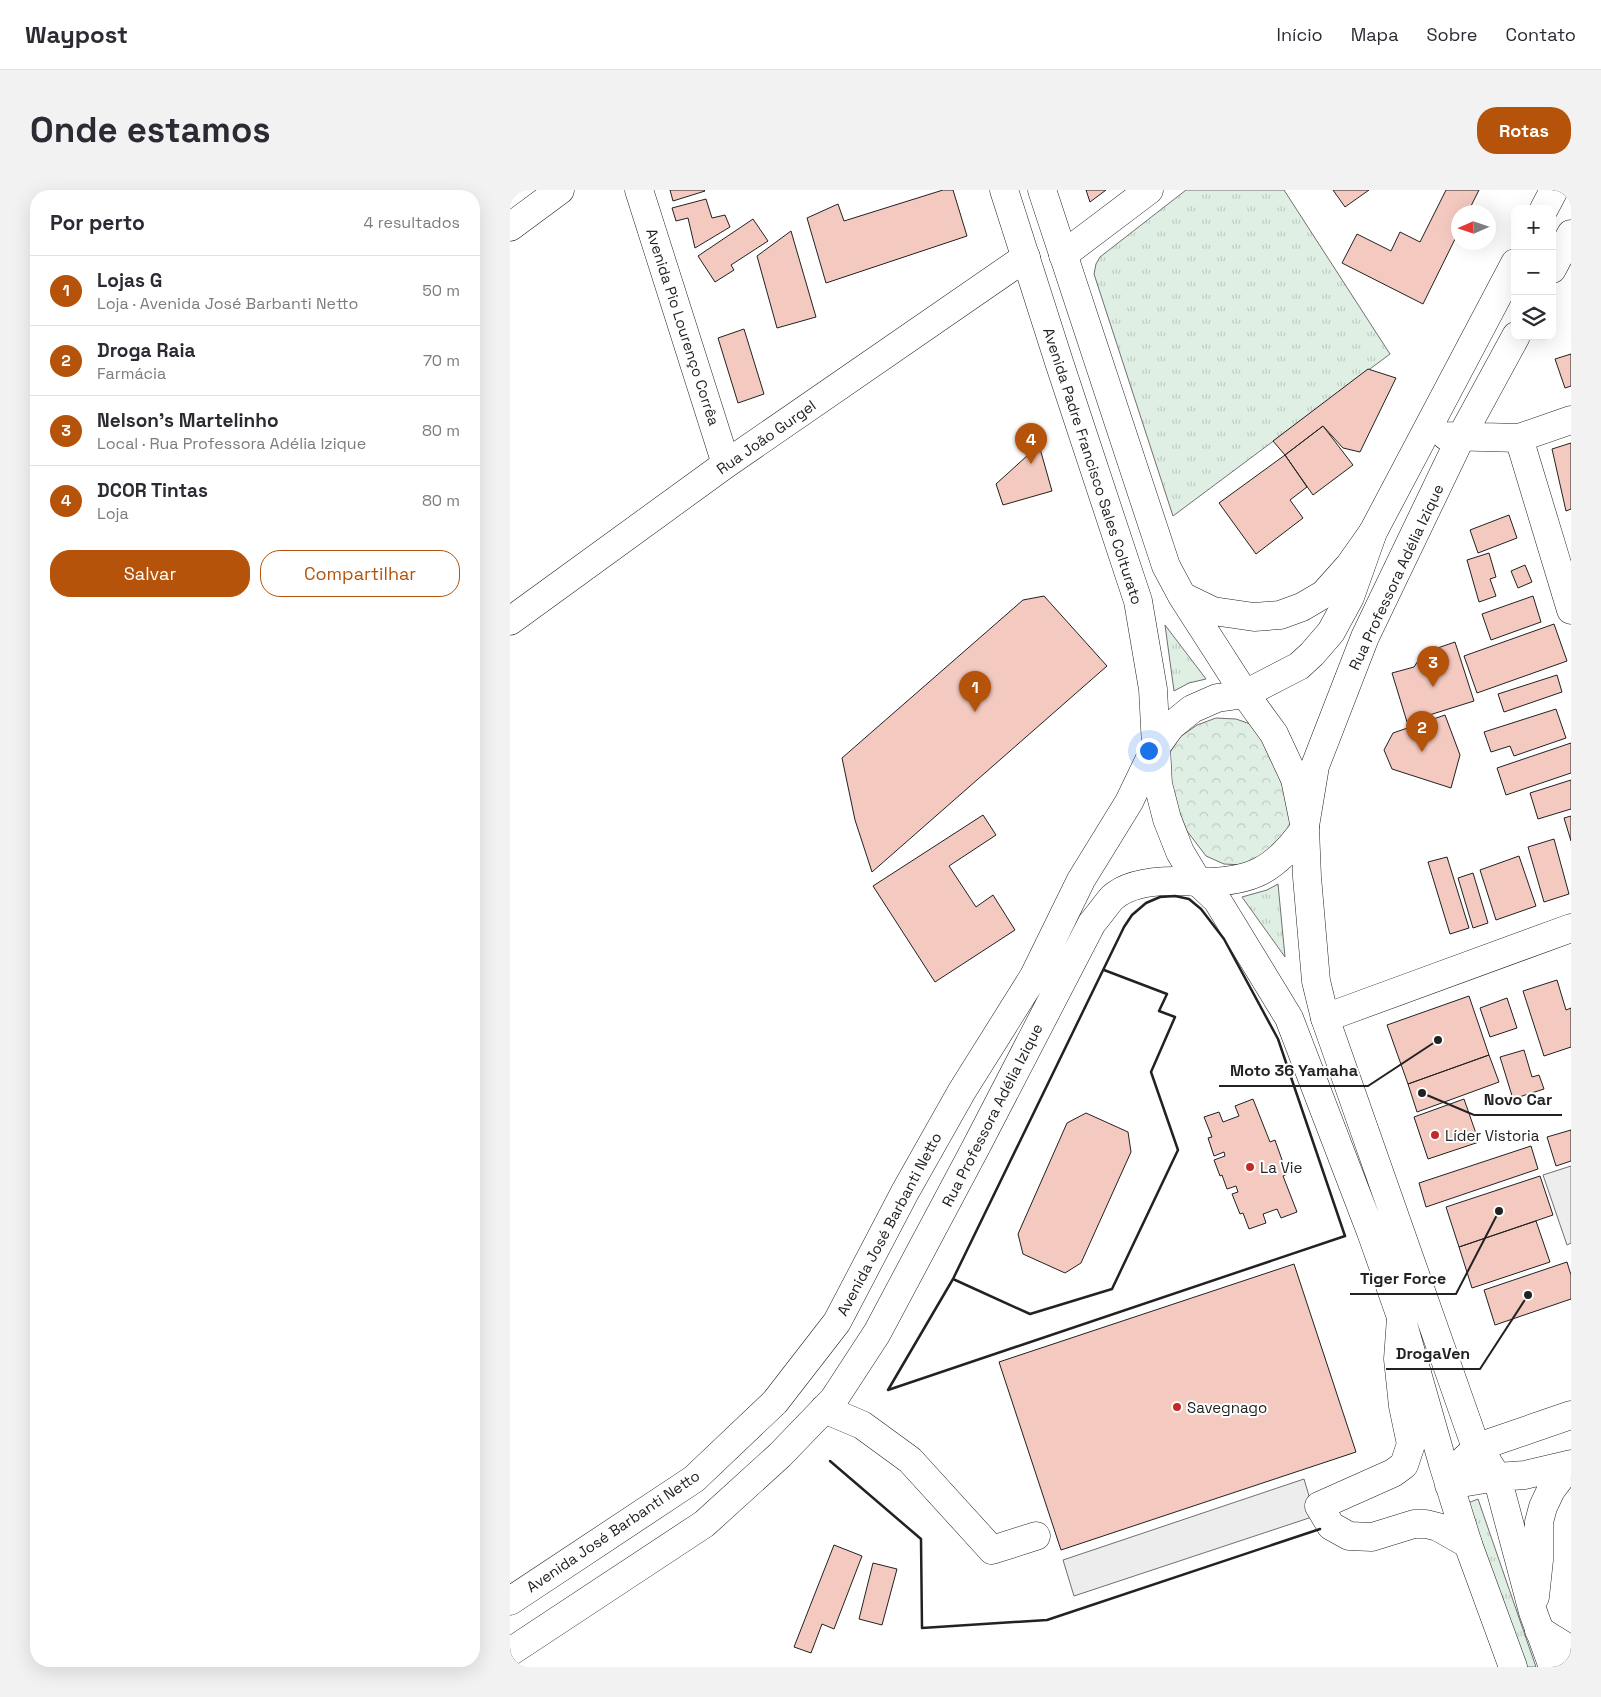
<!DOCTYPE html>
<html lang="pt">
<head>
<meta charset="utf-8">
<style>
  :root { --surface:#fff; --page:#f2f2f3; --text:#2b2b33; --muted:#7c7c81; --line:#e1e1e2; --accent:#b45309 }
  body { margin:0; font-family:"Space Grotesk",sans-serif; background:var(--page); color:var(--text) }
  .controls { position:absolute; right:15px; top:15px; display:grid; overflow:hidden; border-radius:10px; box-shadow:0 5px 20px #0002 }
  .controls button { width:45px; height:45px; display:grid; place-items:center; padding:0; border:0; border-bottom:1px solid var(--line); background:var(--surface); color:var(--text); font:25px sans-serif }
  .compass { position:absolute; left:941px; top:15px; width:45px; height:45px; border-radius:50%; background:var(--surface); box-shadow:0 5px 20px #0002; rotate:267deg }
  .you { position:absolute; left:638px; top:560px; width:18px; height:18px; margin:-12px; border:4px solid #fff; border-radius:50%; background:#1a73e8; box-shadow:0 0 0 8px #1a73e833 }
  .badge { display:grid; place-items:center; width:32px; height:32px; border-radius:50%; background:var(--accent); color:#fff; font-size:16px; font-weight:700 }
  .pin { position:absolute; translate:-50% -41px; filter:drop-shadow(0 1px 2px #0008) }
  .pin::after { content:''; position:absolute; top:26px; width:18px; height:15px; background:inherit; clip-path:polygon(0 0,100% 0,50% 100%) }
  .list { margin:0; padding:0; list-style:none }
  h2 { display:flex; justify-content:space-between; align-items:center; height:65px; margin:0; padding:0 20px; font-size:21px }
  h2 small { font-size:16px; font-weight:400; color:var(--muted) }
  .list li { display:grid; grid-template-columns:32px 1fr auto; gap:15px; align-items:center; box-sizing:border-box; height:70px; padding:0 20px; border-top:1px solid var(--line) }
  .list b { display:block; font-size:19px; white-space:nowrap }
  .list p { margin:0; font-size:16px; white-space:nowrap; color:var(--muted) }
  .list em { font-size:16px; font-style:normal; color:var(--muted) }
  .actions { display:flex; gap:10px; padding:15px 20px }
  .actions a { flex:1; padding:11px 0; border:1px solid var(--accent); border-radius:20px; text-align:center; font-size:18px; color:var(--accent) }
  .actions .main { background:var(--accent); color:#fff }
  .icon { flex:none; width:28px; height:28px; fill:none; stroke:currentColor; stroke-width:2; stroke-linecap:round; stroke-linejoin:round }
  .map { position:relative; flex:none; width:1061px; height:1477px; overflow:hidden; border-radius:20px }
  header { display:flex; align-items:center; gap:30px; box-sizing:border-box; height:70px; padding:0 25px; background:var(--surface); border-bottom:1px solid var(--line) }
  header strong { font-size:24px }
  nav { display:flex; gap:28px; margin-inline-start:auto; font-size:18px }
  .intro { display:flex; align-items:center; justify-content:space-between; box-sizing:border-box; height:120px; padding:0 30px }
  h1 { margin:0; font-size:35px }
  .button { padding:12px 22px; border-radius:20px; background:var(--accent); color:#fff; font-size:18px; font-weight:700 }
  main { display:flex; gap:30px; padding:0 30px }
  aside { flex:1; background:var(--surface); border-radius:20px; box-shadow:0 5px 20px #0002 }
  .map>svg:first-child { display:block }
</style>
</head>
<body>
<header>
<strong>Waypost</strong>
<nav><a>Início</a><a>Mapa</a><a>Sobre</a><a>Contato</a></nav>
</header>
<div class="intro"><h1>Onde estamos</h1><a class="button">Rotas</a></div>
<main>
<aside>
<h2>Por perto<small>4 resultados</small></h2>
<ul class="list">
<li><span class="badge">1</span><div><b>Lojas G</b><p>Loja · Avenida José Barbanti Netto</p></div><em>50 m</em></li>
<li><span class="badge">2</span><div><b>Droga Raia</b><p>Farmácia</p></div><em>70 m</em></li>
<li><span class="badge">3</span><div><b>Nelson's Martelinho</b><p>Local · Rua Professora Adélia Izique</p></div><em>80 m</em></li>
<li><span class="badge">4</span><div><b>DCOR Tintas</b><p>Loja</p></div><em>80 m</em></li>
</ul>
<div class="actions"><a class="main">Salvar</a><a>Compartilhar</a></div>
</aside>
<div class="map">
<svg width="1061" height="1477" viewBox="0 0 1061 1477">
  <defs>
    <pattern id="grass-tufts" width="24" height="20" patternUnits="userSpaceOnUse" patternTransform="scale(1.25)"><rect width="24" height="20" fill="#e0efe3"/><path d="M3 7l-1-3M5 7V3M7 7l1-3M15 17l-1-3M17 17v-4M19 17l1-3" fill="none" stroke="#c0cdc2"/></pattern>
    <pattern id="park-crowns" width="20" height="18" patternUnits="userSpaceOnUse" patternTransform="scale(1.25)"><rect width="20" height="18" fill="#e0efe3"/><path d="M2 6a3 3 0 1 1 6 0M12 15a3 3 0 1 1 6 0" fill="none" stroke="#c0cdc2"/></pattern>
  </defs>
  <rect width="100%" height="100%" fill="#fff"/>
  <path fill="url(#grass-tufts)" stroke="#6f6f6f" d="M676,0h98l106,164 -217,162 -79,-242 2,-10 4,-7z
    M655,435l41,54 -17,4 -15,8z
    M768,694l7,73 -43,-60 25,-7z
    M968,1309l58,168h-10l-58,-164z"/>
  <path fill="url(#park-crowns)" stroke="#6f6f6f" d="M706,528l20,1 20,7 15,30 12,31 8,33 -2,13 -11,16 -35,16 -19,-1 -18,-8 -19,-25 -13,-32 -4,-23 -1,-22 11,-17 17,-12z"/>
  <path fill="#ededed" stroke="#6f6f6f" d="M1061,976v77l-4,2 -24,-70z
    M794,1289l11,37 -241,80 -11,-36z"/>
  <path fill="#f3c9c0" stroke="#222" d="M160,0h34l1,1 -32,10z
    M433,0h10l14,46 -141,47 -19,-65 31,-14 6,17z
    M576,0h20l-16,12z
    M823,0h36l-24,17z
    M936,0h33l-11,22h-10v21l-35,71 -81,-41 15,-29 34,17 9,-19 20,10z
    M196,9l6,19 13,-3 5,12 -35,21 -7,-30 -12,3 -4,-13z
    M243,29l15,22 -37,24 3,5 -19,12 -17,-26z
    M281,41l25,86 -39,11 -20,-72z
    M234,139l20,65 -26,9 -20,-65z
    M1061,164v32l-6,2 -10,-29z
    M858,179l28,9 -36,74 -17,-4 -20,-22 -38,29 -12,-14z
    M813,236l30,39 -40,30 -28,-40z
    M1061,253v66l-5,2 -14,-62z
    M529,255l13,46 -49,14 -7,-21z
    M775,265l22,32 -17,13 13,18 -47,36 -37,-51z
    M999,325l8,23 -39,15 -8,-23z
    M979,363l7,24 -6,2 6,17 -17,6 -12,-42z
    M1015,375l7,17 -14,6 -7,-17z
    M534,406l63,70 -235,206 -17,-52 -13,-62 181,-158z
    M1023,406l8,26 -50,18 -9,-26z
    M1044,434l13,37 -90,32 -13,-37z
    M945,452l19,59 -67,21 -15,-49 22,-6 9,-14z
    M1047,485l5,17 -58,20 -6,-18z
    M1046,519l10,29 -52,18 -4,-10 -19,6 -7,-20z
    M935,525l15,40 -9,33 -59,-19 -8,-19 9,-17z
    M1061,553v30l-65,22 -9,-27z
    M1061,590v29l-33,10 -8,-26z
    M473,625l13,20 -47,31 27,41 17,-12 22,35 -80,52 -62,-96z
    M1061,626v25l-7,-23z
    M1044,649l15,55 -25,8 -16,-55z
    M1009,666l17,50 -40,14 -16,-50z
    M937,667l22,71 -19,6 -22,-72z
    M963,683l15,50 -15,5 -15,-50z
    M1047,790l9,30 5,-2v39l-27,9 -21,-65z
    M959,806l20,59 -81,29 -21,-59z
    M997,808l10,30 -27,9 -10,-29z
    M1014,860l8,27 7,-2 5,14 -31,10 -13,-42z
    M979,865l10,27 -82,30 -9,-28z
    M743,909l17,43 5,-2 12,34 -4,2 14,36 -16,6 -4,-9 -14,5 3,9 -17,6 -6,-16 -3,1 -8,-20 6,-2 -2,-6 -9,3 -5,-14 -2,1 -6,-16 11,-4 -1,-4 -10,4 -6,-18 4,-1 -8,-20 15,-5 4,10 16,-6 -4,-10z
    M954,909l15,43 -51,17 -14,-42z
    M576,923l42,19 3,20 -50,111 -16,10 -42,-19 -5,-20 49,-111z
    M1061,940v31l-15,5 -9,-29z
    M1021,956l7,23 -112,38 -7,-24z
    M1030,986l13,39 -94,32 -13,-40z
    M1026,1031l14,41 -78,26 -13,-41z
    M1057,1072l4,13v24l-76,26 -11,-35z
    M784,1074l62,188 -295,98 -62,-188z
    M324,1355l28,11 -28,73 -12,-5 -11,29 -17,-6z
    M363,1373l24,6 -15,56 -23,-6z"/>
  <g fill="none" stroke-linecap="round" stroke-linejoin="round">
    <g stroke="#222" stroke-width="29">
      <path id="minor" d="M129,0l87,274
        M1034,19l10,-19
        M0,37l50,-37
        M553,65l86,-65
        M1042,79l19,-35
        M936,246l73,2 52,-18
        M1009,248l52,172
        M0,431l216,-157 300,-207
        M735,504l54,-28 13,-12 19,-22 19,-35 23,-65 142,-269
        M795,636l10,-60 50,-129 96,-200 55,-101
        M815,828l246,-90
        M891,1128l-3,41 5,47 8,38 -7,21 -11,8 -74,33 12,20 18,10 23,1 42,-13h12l12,3 30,17
        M314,1219l38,16 48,35 82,90 44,-14
        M0,1411l184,-122 81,-77 62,-80 68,-130 57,-101 72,-115 47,-96 48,-78 26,-54
        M1029,1440l32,20
        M0,1462l194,-128 76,-69 54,-56 43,-66 99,-186 116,-224c7,-8 13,-17 20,-25 20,-19 61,-18 86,-16"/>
    </g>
    <g stroke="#222" stroke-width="29">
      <path id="major" d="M494,0l55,172 79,239 15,88 5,95 9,35 13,33 18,30 19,18 72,118 82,214 30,85 42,147 25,80 45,123
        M532,0l124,376 16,30 63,98 29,40 21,45 10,49 2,49 9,104 9,37 148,421 24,38 36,135 20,55
        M672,406l31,15 41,6 26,-2 22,-8 22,-13 25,-28 24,-34
        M645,558l16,-22 21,-17 25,-11 28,-4
        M688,692c52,1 77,-11 107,-54
        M955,1269l13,-12 93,-32
        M939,1295l48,-8 28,-2 46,-11
        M1025,1407l4,-37v-38l4,-15 8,-17 19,-25"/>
    </g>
    <use href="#minor" stroke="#fff" stroke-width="28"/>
    <use href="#major" stroke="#fff" stroke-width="28"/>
    <path stroke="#222" stroke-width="2.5" d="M594,780l63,24 -8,17 16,6 -24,55 27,78 -66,139 -82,25 -77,-35 -65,111 457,-154 -67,-197 -54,-100 -23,-30 -12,-10 -14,-3 -15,1 -14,6 -14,12 -8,12 -171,352 77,35 82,-25 66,-139
      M320,1271l91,78 1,89 125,-8 273,-91"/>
  </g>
  <g fill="#c62828" stroke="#fff" stroke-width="2">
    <circle cx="925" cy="945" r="5"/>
    <circle cx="740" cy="977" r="5"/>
    <circle cx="667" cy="1217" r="5"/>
  </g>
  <g text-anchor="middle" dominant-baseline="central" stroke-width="4" stroke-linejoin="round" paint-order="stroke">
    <g font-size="15" fill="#222" stroke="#fff">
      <text transform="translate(173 137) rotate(72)">Avenida Pio Lourenço Corrêa</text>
      <text transform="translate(256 247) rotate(-35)">Rua João Gurgel</text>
      <text transform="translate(583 276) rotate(72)">Avenida Padre Francisco Sales Colturato</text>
      <text transform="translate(886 387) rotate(-65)">Rua Professora Adélia Izique</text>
      <text transform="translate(482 925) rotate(-63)">Rua Professora Adélia Izique</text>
      <text transform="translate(379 1034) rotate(-62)">Avenida José Barbanti Netto</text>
      <text transform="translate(103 1341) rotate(-34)">Avenida José Barbanti Netto</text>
    </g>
    <g font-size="15" fill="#222" stroke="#fff" text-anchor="start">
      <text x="935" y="945">Líder Vistoria</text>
      <text x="750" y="977">La Vie</text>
      <text x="677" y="1217">Savegnago</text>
    </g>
  </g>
  <path fill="none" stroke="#222" stroke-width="2" d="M928 850L858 896H709M912 903L964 925H1052M989 1021L946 1104H840M1018 1105L970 1179H876"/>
  <g fill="#222" stroke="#fff" stroke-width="2">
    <circle cx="928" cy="850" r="5"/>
    <circle cx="912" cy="903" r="5"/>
    <circle cx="989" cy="1021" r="5"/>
    <circle cx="1018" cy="1105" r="5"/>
  </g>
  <g font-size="16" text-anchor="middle" font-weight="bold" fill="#222" stroke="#fff" stroke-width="4" stroke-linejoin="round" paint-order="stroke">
    <text x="784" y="886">Moto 36 Yamaha</text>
    <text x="1008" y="915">Novo Car</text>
    <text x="893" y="1094">Tiger Force</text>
    <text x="923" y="1169">DrogaVen</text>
  </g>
</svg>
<div class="controls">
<button>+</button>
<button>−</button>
<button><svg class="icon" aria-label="layers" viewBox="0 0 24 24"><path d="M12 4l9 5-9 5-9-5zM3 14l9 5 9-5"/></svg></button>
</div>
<svg class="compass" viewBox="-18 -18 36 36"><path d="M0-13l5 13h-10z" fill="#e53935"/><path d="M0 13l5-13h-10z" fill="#7c7c81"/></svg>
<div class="you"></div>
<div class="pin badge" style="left:465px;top:522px">1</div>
<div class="pin badge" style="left:912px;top:562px">2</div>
<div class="pin badge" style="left:923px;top:497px">3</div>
<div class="pin badge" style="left:521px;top:274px">4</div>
</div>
</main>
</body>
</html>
